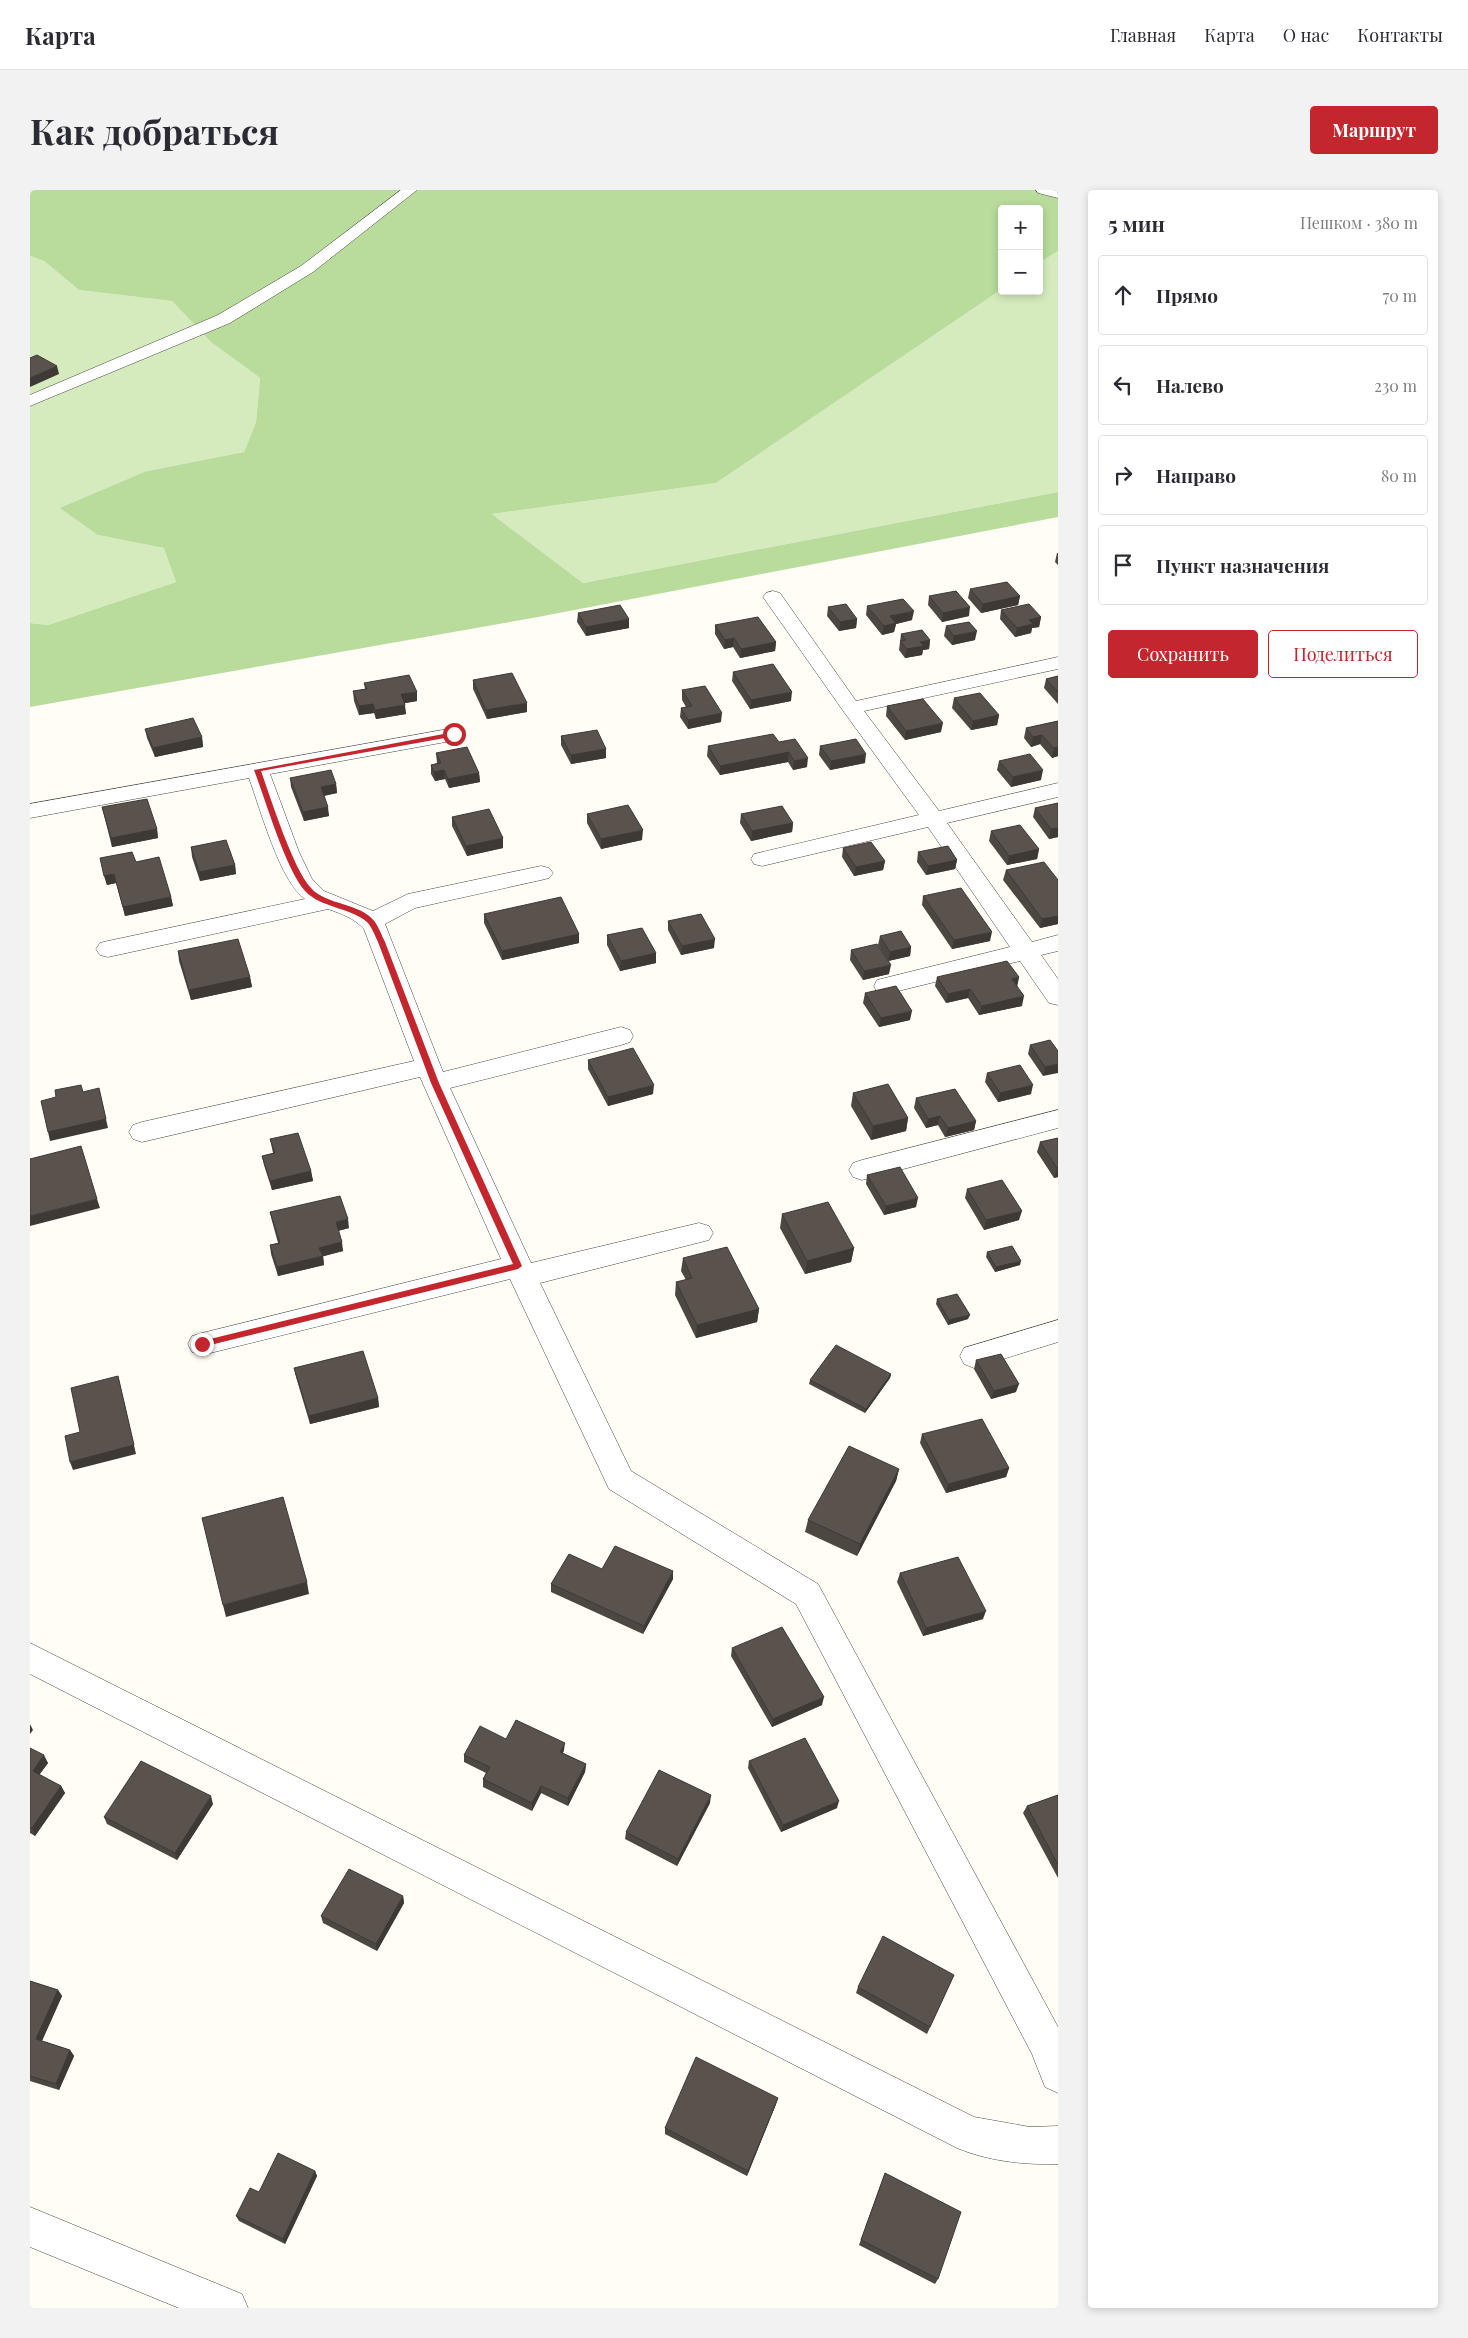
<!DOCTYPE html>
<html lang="ru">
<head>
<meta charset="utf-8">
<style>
  :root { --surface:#fff; --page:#f2f2f3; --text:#2b2b33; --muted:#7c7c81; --line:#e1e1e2; --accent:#c4262e }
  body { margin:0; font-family:"Playfair Display",serif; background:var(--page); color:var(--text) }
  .controls { position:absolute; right:15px; top:15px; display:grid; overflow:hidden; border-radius:5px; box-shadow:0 2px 8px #0003 }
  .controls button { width:45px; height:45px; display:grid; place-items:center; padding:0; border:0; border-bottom:1px solid var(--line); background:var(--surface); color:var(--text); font:25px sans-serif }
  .stop { position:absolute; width:15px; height:15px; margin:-11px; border:4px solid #c4262e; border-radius:50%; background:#fff }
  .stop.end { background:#c4262e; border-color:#fff; box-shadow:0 1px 5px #0008 }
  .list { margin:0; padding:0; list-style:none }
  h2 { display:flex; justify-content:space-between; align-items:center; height:65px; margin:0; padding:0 20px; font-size:21px }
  h2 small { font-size:16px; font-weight:400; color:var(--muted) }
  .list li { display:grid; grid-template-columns:32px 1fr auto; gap:15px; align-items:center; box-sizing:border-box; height:80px; margin:0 10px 10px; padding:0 10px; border:1px solid var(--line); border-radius:5px }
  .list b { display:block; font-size:19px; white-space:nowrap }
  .list em { font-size:16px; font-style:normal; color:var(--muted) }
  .actions { display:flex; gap:10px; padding:15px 20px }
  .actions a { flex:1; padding:11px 0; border:1px solid var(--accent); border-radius:5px; text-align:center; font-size:18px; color:var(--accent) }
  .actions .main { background:var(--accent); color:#fff }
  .icon { flex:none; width:28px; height:28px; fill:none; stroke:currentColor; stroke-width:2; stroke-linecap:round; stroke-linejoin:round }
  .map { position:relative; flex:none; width:1028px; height:2118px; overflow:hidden; border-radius:5px }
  header { display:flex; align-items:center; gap:30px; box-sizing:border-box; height:70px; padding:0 25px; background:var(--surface); border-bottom:1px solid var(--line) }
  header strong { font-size:24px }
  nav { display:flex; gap:28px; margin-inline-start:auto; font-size:18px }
  .intro { display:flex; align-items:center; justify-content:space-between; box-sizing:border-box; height:120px; padding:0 30px }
  h1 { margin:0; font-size:35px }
  .button { padding:12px 22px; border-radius:5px; background:var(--accent); color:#fff; font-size:18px; font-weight:700 }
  main { display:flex; gap:30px; padding:0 30px }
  aside { flex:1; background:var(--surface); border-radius:5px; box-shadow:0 2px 8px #0003 }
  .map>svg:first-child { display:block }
</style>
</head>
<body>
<header>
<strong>Карта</strong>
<nav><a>Главная</a><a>Карта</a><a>О нас</a><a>Контакты</a></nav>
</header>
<div class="intro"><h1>Как добраться</h1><a class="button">Маршрут</a></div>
<main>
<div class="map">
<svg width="1028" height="2118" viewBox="0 0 1028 2118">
  <rect width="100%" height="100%" fill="#fffdf5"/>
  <path fill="#d5ebbd" d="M1028,61v241l-475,91 -91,-69 224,-31 286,-194v2h37v-28z
    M0,66l14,5 35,29 93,11 39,41 49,36 -4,44 -12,30 -97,19 -49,64 67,13 11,34 -128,43 -18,-2z"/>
  <path fill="#b9dc9c" d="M0,0h1028v61l-19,12v-54h-37v80l-286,194 -224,31 91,69 475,-91v25l-520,100 -508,90v-84l18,2 128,-43 -12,-34 -66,-13 -38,-27 87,-37 97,-19 12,-30 4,-44 -49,-36 -39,-41 -93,-11 -35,-29 -14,-5z"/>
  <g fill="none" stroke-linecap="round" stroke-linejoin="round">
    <g stroke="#444" stroke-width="1">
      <path id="minor" d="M371,0h16l-104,82 -83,51 -200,83v-11l188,-80 83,-49z
        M1006,0h22v8l-20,-5z
        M743,401l7,2 76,108 202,-44v12l-194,42 75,100 119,-28v14l-111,26 85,119 26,-7v16l-17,4 17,24v26l-9,-2 -29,-42 -134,33 -9,-2 -3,-6 3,-6 133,-33 -82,-120 -166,39 -8,-2 -3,-5 3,-5 165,-39 -75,-103 -81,-115 3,-4z
        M424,538l8,1 3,5 -3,5 -192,35 29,78 13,27 12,12 49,20 35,-17 133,-28 8,2 4,5 -4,5 -8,2 -126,28 -30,16 58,148 178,-45 9,3 3,6 -3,6 -9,3 -171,43 81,175 168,-40 10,3 4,7 -4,7 -169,43 91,188 187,113 240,443v66l-13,-6 -13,-33 -236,-450 -187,-115 -99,-210 -308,76 -10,-3 -4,-8 4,-8 10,-3 299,-74 -81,-182 -278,65 -9,-3 -4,-7 4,-7 9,-3 272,-61 -50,-132c-10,-11 -22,-15 -36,-20l-220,48 -8,-2 -4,-6 4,-6 8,-2 197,-42c-25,-17 -45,-91 -56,-121l-219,40v-14z
        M1028,920v18l-196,52 -9,-3 -4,-7 4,-7 9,-3z
        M1028,1130v22l-84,26 -10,-4 -4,-8 4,-8z
        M0,1453l944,474 56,10 28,-1v38c-34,1 -70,-3 -101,-16l-927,-474z
        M0,2017l212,87 6,14h-69l-149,-61z"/>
    </g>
    <use href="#minor" fill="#fff" fill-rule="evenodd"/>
  </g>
  <path fill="#4d4742" d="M1027,363h1v12l-3,-3z
    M940,399l50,7 -2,9 -37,8 -13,-15z
    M899,406l40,20 -27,6 -14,-17z
    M837,416l45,14 -16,4 -2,8 -12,3 -16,-20z
    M798,417l29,12 -1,9 -17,3 -12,-15z
    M971,420l40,7 -2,10 -7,1 -1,5 -16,4 -15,-18z
    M548,423l51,15 -43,8 -9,-14z
    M685,435l61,17 -1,9 -35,7 -7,-11 -9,2 -9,-15z
    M916,436l29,14 -23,5 -8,-9z
    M871,444l29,6 -1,9 -6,1 -1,5 -17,3 -6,-8z
    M703,482l58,29 -41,8 -18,-28z
    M1028,486v28l-14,-16 2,-9z
    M443,490l54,32 -40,7 -14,-30z
    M334,493l53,18 -13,2 2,11 -30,5 -2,-6 -15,2 -5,-14 -1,-10 12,-2z
    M652,500l39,32 -33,7 -8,-12 1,-9 5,-1 -4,-7z
    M924,508l45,17 -2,10 -26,5 -19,-22z
    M857,516l54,26 -36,8 -19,-24z
    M1028,531v35l-6,2 -12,-14 -9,3 -7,-9 2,-10z
    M115,539l57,8 1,10 -48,10 -8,-19z
    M531,546l45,13v9l-35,6 -10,-19z
    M749,552l28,25 -14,3 -5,-8 -68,13 -13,-19 1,-10z
    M790,556l45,17 -35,7 -11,-15z
    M406,563l43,20 1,9 -31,6 -4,-9 -10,2 -4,-7v-9l6,-2z
    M969,571l42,19 -30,7 -14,-17z
    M260,588l46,6 1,9 -13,3 5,20 -25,5 -13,-34z
    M1028,613v34l-9,2 -16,-22 2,-9z
    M72,617l55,22 1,9 -46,9z
    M557,624l55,26 -41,9 -14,-26z
    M711,624l52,9 -1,9 -41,9 -11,-18z
    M422,627l51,31 -36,8 -15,-30z
    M961,641l48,18 -2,10 -30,6 -18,-24z
    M161,657l44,18 1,9 -36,7 -8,-24z
    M813,658l42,13 -2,9 -29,6 -12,-19z
    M888,662l39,8 -2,9 -29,6 -9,-13z
    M70,668l71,39 2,9 -48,10 -9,-33 -9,2z
    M976,680l52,10v44l-18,4 -37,-48z
    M893,706l67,45 -38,8 -30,-44z
    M454,724l95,20v9l-77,17 -18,-37z
    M638,731l46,27 -33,7 -13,-25z
    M577,745l49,18v10l-36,8 -13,-26z
    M850,746l31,11 -1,9 -22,5 -10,-16z
    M821,760l38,24 -26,6 -13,-20z
    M148,761l72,26 2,10 -61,13 -12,-39z
    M907,787h82l-2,9 5,20 -43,9 -11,-17 -22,5 -11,-17z
    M835,803l45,27 -31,7 -16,-24z
    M1000,855l28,6 -15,25 -15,-22z
    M558,870l65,34 -45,12 -20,-37z
    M957,883l44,21 -33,8 -13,-20z
    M823,903l55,25 -2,13 -35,9 -20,-34z
    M886,908l60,23 -2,9 -29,7 -7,-12 -12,3 -12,-20z
    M1028,948v39l-4,1 -17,-26 3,-10z
    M240,949l41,32 2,10 -41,9 -8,-25 -2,-9 11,-3z
    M837,985l49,32 -32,8 -18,-31z
    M937,999l52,31 -35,10 -19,-32z
    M240,1022l79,16 -11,3 5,20 -20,5 1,9 -46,11 -7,-22 -1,-9 8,-2 -6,-22z
    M752,1024l72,34 -3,14 -46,12 -25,-46z
    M957,1062l33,13 -25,7 -9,-15z
    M653,1068l76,51 -2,13 -61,16 -21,-43 1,-13 10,-2 -5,-9z
    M907,1109l31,20 -20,6 -12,-21z
    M946,1170l40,32 -25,7 -17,-30z
    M264,1178l84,30 1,9 -69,17 -14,-47z
    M861,1184l-1,4 -25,35 -56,-29 1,-4z
    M892,1244l87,34 -3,9 -60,16 -26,-50z
    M869,1279l-3,12 -39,75 -52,-24 3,-12z
    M870,1383l83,46 -60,17 -26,-54z
    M643,1389l-30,55 -92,-42v-8z
    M702,1458l90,57 -50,22 -41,-71z
    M476,1549l58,11 -1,3 23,11 -1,8 -17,34 -27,-13 -9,18 -49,-24v-8l3,-6 -22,-11v-7z
    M0,1558l18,15 -9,12 22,11 4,7 -30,43 -5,-3z
    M719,1571l88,47 -56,24 -33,-64z
    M1028,1605v83l-35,-65 4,-7z
    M680,1613l-33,63 -52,-27 1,-7z
    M183,1614l-36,56 -70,-36 -3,-7z
    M373,1706l1,7 -27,48 -54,-28 -2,-7z
    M924,1785l-27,59 -71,-41 2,-6z
    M0,1791l28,9 4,6 -20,45 28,9 4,6 -15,34 -29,-9z
    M746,1914l-29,72 -82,-42v-6z
    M285,1981l2,5 -32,68 -46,-23 -3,-5 23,-24z
    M855,1983l53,106 -3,5 -76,-39z"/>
  <path fill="#3f3936" d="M27,176l2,8 -29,13v-9z
    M990,406l-2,9 -37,8 2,-9z
    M940,417l-1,9 -27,6 1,-9z
    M884,421l-2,9 -16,4 -2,8 -12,3 2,-9 6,-10z
    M1011,427l-2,10 -7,1 -1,5 -16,4 2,-9 12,-8z
    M599,429v9l-43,8v-9z
    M827,429l-1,9 -17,3 1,-9z
    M947,441l-2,9 -23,5 2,-9z
    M704,448l-1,9 -9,2 1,-9z
    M900,450l-1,9 -6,1 -1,5 -17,3 2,-9 13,-7z
    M746,452l-1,9 -35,7 1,-9z
    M387,502v9l-16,3v-10z
    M762,502l-1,9 -41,8 1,-9z
    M497,513v9l-40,7 -1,-9z
    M343,514l1,9 -15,2v-9z
    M375,515l1,9 -30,5 -1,-9z
    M692,523l-1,9 -33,7v-9z
    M969,525l-2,10 -26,5 2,-9z
    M913,533l-2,9 -36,8 1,-9z
    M1012,545l-2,9 -9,3 2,-10z
    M172,547l1,10 -48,10 -2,-9z
    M1028,557v9l-6,2 2,-10z
    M576,559v9l-35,6v-9z
    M759,562l-1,10 -68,13v-9z
    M836,564l-1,9 -35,7 1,-9z
    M778,568l-1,9 -14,3 1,-9z
    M414,580l1,9 -10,2 -1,-9z
    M1013,580l-2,10 -30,7 2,-10z
    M449,583l1,9 -31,6 -1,-9z
    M306,594l1,9 -15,3 -1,-9z
    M298,617l1,9 -25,5 -1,-9z
    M763,633l-1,9 -41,9 1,-10z
    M1028,638v9l-9,2 2,-10z
    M127,639l1,9 -46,9 -1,-9z
    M613,640l-1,10 -41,9v-10z
    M473,648v10l-36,8 -1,-10z
    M1009,659l-2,10 -30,6 2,-9z
    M927,670l-2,9 -29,6 2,-9z
    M855,671l-2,9 -29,6 2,-9z
    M205,675l1,9 -36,7 -1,-9z
    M84,684l2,9 -9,2 -3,-9z
    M141,707l2,9 -48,10 -2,-9z
    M1028,726v8l-18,4 2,-9z
    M962,742l-2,9 -38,8 2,-9z
    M549,744v9l-77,17v-9z
    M685,749l-1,9 -33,7 1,-9z
    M881,757l-1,9 -22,5 2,-9z
    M626,763v10l-36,8 1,-10z
    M861,775l-2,9 -26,6 1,-9z
    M220,787l2,10 -61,13 -2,-10z
    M989,787l-2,10 -5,-8z
    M940,799l-2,9 -22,5 2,-9z
    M994,806l-2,10 -43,9 3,-9z
    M882,821l-2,9 -31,7 2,-9z
    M1028,874v9l-15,3 2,-9z
    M624,895l-1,9 -45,12v-9z
    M1003,895l-2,9 -33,8 2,-9z
    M69,898l9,40 -58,13 -2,-9z
    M910,926l-2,9 -12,3 2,-9z
    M878,928l-2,13 -35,9 2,-14z
    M946,931l-2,9 -29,7 3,-9z
    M1027,978h1v9l-4,1z
    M281,981l2,10 -41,9 -2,-9z
    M888,1008l-2,9 -32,8 2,-9z
    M67,1009l3,9 -70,18v-10z
    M992,1021l-3,9 -35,10 2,-10z
    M318,1029l1,9 -12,3 -1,-9z
    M312,1052l1,9 -22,6 -2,-9z
    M824,1058l-3,14 -46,12 2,-13z
    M293,1066l1,9 -46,11 -1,-9z
    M991,1071l-1,4 -25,7 1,-5z
    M729,1119l-2,13 -61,16 1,-13z
    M940,1125l-2,4 -20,6 1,-5z
    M861,1184l-1,4 -25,35 1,-4z
    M88,1186l18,78 -63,16 -3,-8z
    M989,1194l-3,8 -25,7 3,-8z
    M348,1208l1,9 -69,17 -1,-8z
    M979,1278l-3,9 -60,16 2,-9z
    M869,1279l-3,12 -39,75 3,-12z
    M643,1381v8l-30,55 1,-8z
    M277,1392l2,12 -83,23 -3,-12z
    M956,1421l-3,8 -60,17 3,-8z
    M794,1507l-2,8 -50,22 1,-8z
    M0,1534l3,6 -3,4z
    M535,1553l-1,7 -4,9v-7z
    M14,1565l4,8 -12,16 -3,-8z
    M556,1574l-1,8 -17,34v-8z
    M31,1596l4,7 -30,43 -3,-8z
    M511,1596v7l-9,18v-8z
    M681,1605l-1,8 -33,63 1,-7z
    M181,1606l2,8 -36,56 -2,-7z
    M809,1611l-2,7 -56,24 2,-7z
    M373,1706l1,7 -27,48 -1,-7z
    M28,1800l4,6 -22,49 -4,-6z
    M40,1860l4,6 -15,34 -3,-6z
    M748,1908l-2,6 -29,72 1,-5z
    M285,1981l2,5 -32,68 -2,-5z"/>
  <path fill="#5a524d" stroke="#3f3936" d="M7,165l20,11 -27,12v-20z
    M977,392l13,14 -37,8 -13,-15z
    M926,401l14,16 -27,6 -14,-17z
    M873,409l11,12 -24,5 6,7 -12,3 -17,-20z
    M816,414l11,15 -17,3 -12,-15z
    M999,414l12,13 -12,3 4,4 -16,4 -16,-18z
    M590,415l9,14 -43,8 -8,-14z
    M728,427l18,25 -35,7 -7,-11 -9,2 -10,-15z
    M939,432l8,9 -23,5 -8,-10z
    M892,440l8,10 -10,2 4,4 -17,3 -7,-8 6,-1 -5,-6z
    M743,474l19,28 -41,8 -18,-28z
    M482,483l15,30 -41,7 -13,-30z
    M379,485l8,17 -16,2 4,11 -30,5 -2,-6 -14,2 -6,-15 14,-2 -3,-6z
    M1028,486v16l-12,-13z
    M675,496l17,27 -34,7 -7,-12 11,-2 -10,-16z
    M950,503l19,22 -26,6 -19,-23z
    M893,509l20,24 -37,8 -19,-25z
    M163,528l9,19 -49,11 -8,-19z
    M1028,531v26l-4,1 -12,-13 -9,2 -7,-9z
    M567,540l9,19 -35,6 -10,-19z
    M743,544l6,8 16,-3 13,19 -14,3 -5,-9 -69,14 -12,-20z
    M826,549l10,15 -35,7 -11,-15z
    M437,557l12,26 -31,6 -4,-9 -10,2 -3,-7 10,-2 -5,-10z
    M1000,564l13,16 -30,7 -14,-16z
    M301,580l5,14 -15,3 7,20 -25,5 -13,-34z
    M117,609l10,30 -46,9 -9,-31z
    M1028,613v25l-7,1 -16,-21z
    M598,615l15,25 -42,9 -14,-25z
    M752,616l11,17 -41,8 -11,-17z
    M459,619l14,29 -37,8 -14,-29z
    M990,635l19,24 -30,7 -18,-25z
    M196,650l9,25 -36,7 -8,-25z
    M841,652l14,19 -29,6 -13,-19z
    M918,656l9,14 -29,6 -10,-14z
    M102,662l4,10 23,-5 12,40 -48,10 -9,-33 -10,2 -4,-18z
    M1014,672l14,18v36l-16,3 -36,-49z
    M931,698l31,44 -38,8 -31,-44z
    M531,707l18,37 -77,17 -18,-37z
    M671,724l14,25 -33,7 -14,-25z
    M612,738l14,25 -35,8 -14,-26z
    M871,741l10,16 -21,5 -10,-16z
    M208,749l12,38 -61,13 -11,-39z
    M847,754l14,21 -27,6 -13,-21z
    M977,771l12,16 -7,2 12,17 -42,10 -12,-17 -22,5 -11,-17z
    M866,796l16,25 -31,7 -16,-25z
    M1020,850l8,11v13l-13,3 -15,-22z
    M603,858l21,37 -46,12 -20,-37z
    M990,875l13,20 -33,8 -13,-20z
    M858,894l20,34 -35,8 -20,-33z
    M51,895l2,7 16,-4 7,31 -58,13 -7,-31 15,-4 -1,-7z
    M925,899l21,32 -28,7 -8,-12 -12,3 -12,-21z
    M268,943l13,38 -41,10 -8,-25 13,-3 -5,-14z
    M1028,948v30h-1l-17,-26z
    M51,956l16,53 -67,17v-57z
    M870,977l18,31 -32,8 -19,-31z
    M972,990l20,31 -36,9 -19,-31z
    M310,1006l8,23 -12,3 6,20 -23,6 4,8 -46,11 -7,-22 10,-2 -10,-31z
    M798,1012l26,46 -47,13 -25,-47z
    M982,1056l9,15 -25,6 -9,-15z
    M697,1057l32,62 -62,16 -21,-43 16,-4 -9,-20z
    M927,1104l13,21 -21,5 -12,-21z
    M806,1155l55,29 -25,35 -56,-29z
    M333,1161l15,47 -69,18 -15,-48z
    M971,1164l18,30 -25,7 -18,-31z
    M88,1186l16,69 -64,17 -5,-26 15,-4 -9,-44z
    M952,1229l27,49 -61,16 -26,-50z
    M819,1256l50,23 -39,75 -52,-24z
    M253,1307l24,85 -84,23 -21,-87z
    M585,1356l58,25 -29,55 -93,-42 18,-30 33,15z
    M928,1367l28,54 -60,17 -26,-55z
    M752,1437l42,70 -51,22 -41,-71z
    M486,1530l49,23 -5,9 26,12 -18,34 -27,-12 -9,17 -49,-24 7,-12 -26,-12 16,-29 26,13z
    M775,1548l34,63 -56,24 -34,-64z
    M0,1558l14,7 -11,16 28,15 -29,42h-2z
    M111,1571l70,35 -36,57 -71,-36z
    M629,1580l52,25 -33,64 -52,-27z
    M1028,1605v70l-31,-59z
    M319,1679l54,27 -27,48 -55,-28z
    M853,1746l71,39 -24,52 -72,-40z
    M0,1791l28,9 -22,49 34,11 -14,34 -26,-8z
    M666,1867l82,41 -30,73 -83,-43z
    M248,1963l37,18 -32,68 -47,-23 14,-28 9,4z
    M855,1983l76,39 -23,67 -77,-39z"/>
  <path fill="#c4262e" d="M424,542l2,4 -195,35c10,28 32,98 50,117 16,18 49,14 64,34 4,6 7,14 10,20l54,141 83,183 -4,3 -316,78 -3,-1 -2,-2 5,-3 311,-77 -82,-181 -53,-141c-3,-6 -6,-15 -11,-20 -18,-15 -46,-14 -62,-31 -20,-23 -39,-90 -51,-121z"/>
</svg>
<div class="controls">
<button>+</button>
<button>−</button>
</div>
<div class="stop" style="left:424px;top:544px"></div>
<div class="stop end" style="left:172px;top:1154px"></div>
</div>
<aside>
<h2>5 мин<small>Пешком · 380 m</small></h2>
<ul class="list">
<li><svg class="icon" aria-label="ahead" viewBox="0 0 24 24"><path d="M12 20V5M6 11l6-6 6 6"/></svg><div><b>Прямо</b></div><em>70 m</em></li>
<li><svg class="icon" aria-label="left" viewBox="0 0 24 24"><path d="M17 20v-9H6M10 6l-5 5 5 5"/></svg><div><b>Налево</b></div><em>230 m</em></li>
<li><svg class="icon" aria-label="right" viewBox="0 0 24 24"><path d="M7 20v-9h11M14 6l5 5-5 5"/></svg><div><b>Направо</b></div><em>80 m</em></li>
<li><svg class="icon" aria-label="arrive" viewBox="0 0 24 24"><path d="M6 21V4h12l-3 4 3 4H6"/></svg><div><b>Пункт назначения</b></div></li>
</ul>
<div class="actions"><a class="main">Сохранить</a><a>Поделиться</a></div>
</aside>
</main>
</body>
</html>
